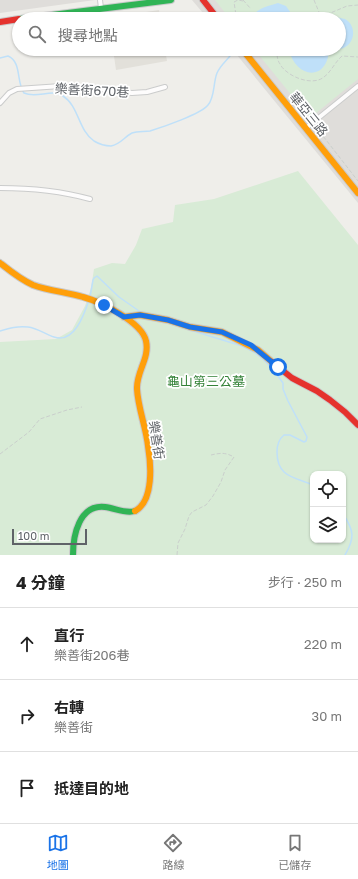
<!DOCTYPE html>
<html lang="zh-TW">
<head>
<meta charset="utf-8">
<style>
  :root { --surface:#fff; --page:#f6f6f6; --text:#222; --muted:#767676; --line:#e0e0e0; --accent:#1a73e8 }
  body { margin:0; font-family:"Golos Text","Noto Sans TC",sans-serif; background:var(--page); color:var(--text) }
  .controls { position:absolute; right:12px; bottom:12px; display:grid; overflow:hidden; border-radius:8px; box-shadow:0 1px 3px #0004 }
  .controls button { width:36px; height:36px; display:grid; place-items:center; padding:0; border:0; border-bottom:1px solid var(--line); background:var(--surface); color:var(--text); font:20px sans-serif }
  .scale { position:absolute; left:12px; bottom:10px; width:75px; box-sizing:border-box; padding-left:4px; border:2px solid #5f6368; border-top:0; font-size:11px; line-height:14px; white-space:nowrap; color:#5f6368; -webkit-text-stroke:3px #fff; paint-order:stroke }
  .stop { position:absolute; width:12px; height:12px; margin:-9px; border:3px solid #1a73e8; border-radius:50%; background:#fff }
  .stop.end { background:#1a73e8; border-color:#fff; box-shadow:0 1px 4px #0008 }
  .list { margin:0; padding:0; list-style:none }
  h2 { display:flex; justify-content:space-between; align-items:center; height:52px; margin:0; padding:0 16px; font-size:17px }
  h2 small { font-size:13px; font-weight:400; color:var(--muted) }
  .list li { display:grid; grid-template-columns:26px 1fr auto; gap:12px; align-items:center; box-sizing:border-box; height:72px; padding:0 16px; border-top:1px solid var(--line) }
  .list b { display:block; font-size:15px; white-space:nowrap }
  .list p { margin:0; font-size:13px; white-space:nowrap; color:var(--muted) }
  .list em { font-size:13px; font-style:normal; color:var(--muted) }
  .icon { flex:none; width:22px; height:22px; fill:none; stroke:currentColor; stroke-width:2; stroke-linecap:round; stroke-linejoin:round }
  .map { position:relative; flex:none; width:358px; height:555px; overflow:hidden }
  .search { position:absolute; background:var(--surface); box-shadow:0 1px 3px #0004; left:12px; right:12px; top:12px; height:44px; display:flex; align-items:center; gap:10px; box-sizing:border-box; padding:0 14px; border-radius:22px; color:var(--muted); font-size:15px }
  .sheet { height:268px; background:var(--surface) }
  nav { display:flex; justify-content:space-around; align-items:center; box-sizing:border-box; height:56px; border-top:1px solid var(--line); background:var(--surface); font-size:11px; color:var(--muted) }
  nav a { display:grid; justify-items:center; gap:2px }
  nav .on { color:var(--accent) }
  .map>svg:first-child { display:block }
</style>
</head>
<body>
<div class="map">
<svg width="358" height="555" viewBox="0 0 358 555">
  <rect width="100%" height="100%" fill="#efeeea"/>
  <path fill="#dfddda" d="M0,0h95l-95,13z
    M192,0h166v203l-126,-154h107v-30h-131z"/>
  <path fill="#e2e0da" d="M159,10l1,9h-52v-1z
    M113,49h52l2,12 -51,9z"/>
  <path fill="#d8ebd6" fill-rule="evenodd" d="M215,0h143v79l-48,39 -56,-69h85v-30h-109z
    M298,171l60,74v310h-358v-213l56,-3 16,-9 13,-24 6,-18 3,-19 18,-6 13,1 11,-19 6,-16 31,-7 2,-17 39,-6zM313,474h30v66h-30z"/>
  <path fill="#bfe0f9" d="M278,3l8,3 9,13h-42c1,-11 16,-13 25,-16z
    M335,17c3,1 7,1 10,2 13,7 10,28 -6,30v-30h-13z
    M289,49h40c-1,33 -34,30 -40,0z"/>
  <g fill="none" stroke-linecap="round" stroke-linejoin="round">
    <path stroke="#bfe0f9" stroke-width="1.5" d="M0,58l8,-2c14,6 8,26 16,37 13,6 28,-5 39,3 16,10 15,34 31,45 5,3 11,5 17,5 10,-2 13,-9 21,-13 6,-2 12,-1 18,-2 13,-4 51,-17 58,-26 7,-8 5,-22 9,-32 3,-7 8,-11 13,-17
      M90,297l3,-17 1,-2 3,-2 22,21 20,14
      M190,330l52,16 12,6 9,7 12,13 8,11v6l5,12 19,36 -1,4 -2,1 -14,-7h-6c-5,4 -7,11 -7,17 0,25 17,25 36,33
      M0,331c10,-3 17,-5 28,-4 9,1 17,7 26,10 20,7 30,-22 35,-37
      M343,514c11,16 12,24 2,41"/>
    <g stroke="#cbcccc" stroke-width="6">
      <path id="street" d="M100,0l1,8
        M0,103l9,-10 8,-4 44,-3 22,1 49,6 15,-1 18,-5
        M306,128l52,-42
        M0,188c30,0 61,3 90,11"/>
    </g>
    <g stroke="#cacacb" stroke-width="8">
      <path id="fast" d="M20,19l151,-19
        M73,555c0,-19 6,-51 32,-48 10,1 20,7 30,4"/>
    </g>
    <g stroke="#cacacb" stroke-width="8">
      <path id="slow" d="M242,49l116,144
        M0,263c10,8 21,17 33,22 16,6 34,7 50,12 18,5 59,25 63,44 4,17 -10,31 -9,48 1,19 9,38 11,57 3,18 6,55 -13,65
        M124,317l16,-2 28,5 22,7 32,5 36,18 14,12"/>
    </g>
    <g stroke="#cacacb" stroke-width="8">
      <path id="jam" d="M203,0l15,19
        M0,22l19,-3
        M272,362l20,16 25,13 13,9 15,12 13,13"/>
    </g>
    <path stroke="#cacfcc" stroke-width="1" stroke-dasharray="4 2" stroke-linecap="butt" d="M243,0l8,9
      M314,0l7,17 26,-11 11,-1
      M239,19l-3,-4 -2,-13 4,-2 5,1
      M276,49c1,5 1,11 4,15 6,12 32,23 44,13 7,-5 11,-15 18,-21l16,1
      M316,127l42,54
      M0,454l29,-22 11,-13 27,-9 15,-3
      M177,555l1,-12 7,-14 4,-13 3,-4 14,-7 7,-9 8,-14 4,-12 9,-13c-9,-5 -14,-4 -23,-2"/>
    <use href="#street" stroke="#fdfcfc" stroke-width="4"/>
    <use href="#fast" stroke="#30b455" stroke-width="6"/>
    <use href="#slow" stroke="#ff9f0a" stroke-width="6"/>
    <use href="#jam" stroke="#e5322d" stroke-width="6"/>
  </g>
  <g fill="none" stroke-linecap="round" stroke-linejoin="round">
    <path stroke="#1a73e8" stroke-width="5" d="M104,305l20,12 16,-2 28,5 22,7 32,5 29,13 27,22"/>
  </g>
  <g text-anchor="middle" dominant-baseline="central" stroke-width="3.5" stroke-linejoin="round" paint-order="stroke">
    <g font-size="13" fill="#5f6368" stroke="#fff">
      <text transform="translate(92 90) rotate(3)">樂善街670巷</text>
      <text transform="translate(309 114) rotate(51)">華亞三路</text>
      <text transform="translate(157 440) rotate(81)">樂善街</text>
    </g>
    <g font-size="13" fill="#348238" stroke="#fff">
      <text x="206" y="381">龜山第三公墓</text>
    </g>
  </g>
</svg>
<div class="controls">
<button><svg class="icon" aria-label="locate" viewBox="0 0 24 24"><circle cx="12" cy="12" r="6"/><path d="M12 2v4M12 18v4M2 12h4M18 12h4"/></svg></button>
<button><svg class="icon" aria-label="layers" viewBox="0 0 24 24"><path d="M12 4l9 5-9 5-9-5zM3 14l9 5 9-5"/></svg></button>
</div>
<div class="scale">100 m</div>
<div class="stop" style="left:278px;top:367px"></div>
<div class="stop end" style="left:104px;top:305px"></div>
<div class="search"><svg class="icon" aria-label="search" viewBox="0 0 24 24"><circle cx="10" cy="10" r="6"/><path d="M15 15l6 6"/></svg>搜尋地點</div>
</div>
<section class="sheet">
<h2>4 分鐘<small>步行 · 250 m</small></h2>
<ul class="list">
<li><svg class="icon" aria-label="ahead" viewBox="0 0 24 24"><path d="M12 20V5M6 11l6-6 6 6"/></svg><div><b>直行</b><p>樂善街206巷</p></div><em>220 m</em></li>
<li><svg class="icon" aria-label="right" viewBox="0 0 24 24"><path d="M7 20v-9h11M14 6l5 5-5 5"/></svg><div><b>右轉</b><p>樂善街</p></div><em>30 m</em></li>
<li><svg class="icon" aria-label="arrive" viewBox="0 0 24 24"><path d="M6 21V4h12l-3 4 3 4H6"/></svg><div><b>抵達目的地</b></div></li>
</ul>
</section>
<nav>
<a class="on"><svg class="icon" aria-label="map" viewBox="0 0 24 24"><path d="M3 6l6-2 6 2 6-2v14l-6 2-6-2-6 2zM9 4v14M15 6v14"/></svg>地圖</a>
<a><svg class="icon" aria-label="directions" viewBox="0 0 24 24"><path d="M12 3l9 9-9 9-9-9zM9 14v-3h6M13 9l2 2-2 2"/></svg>路線</a>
<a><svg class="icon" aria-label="saved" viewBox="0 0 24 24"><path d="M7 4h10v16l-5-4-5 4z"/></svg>已儲存</a>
</nav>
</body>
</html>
